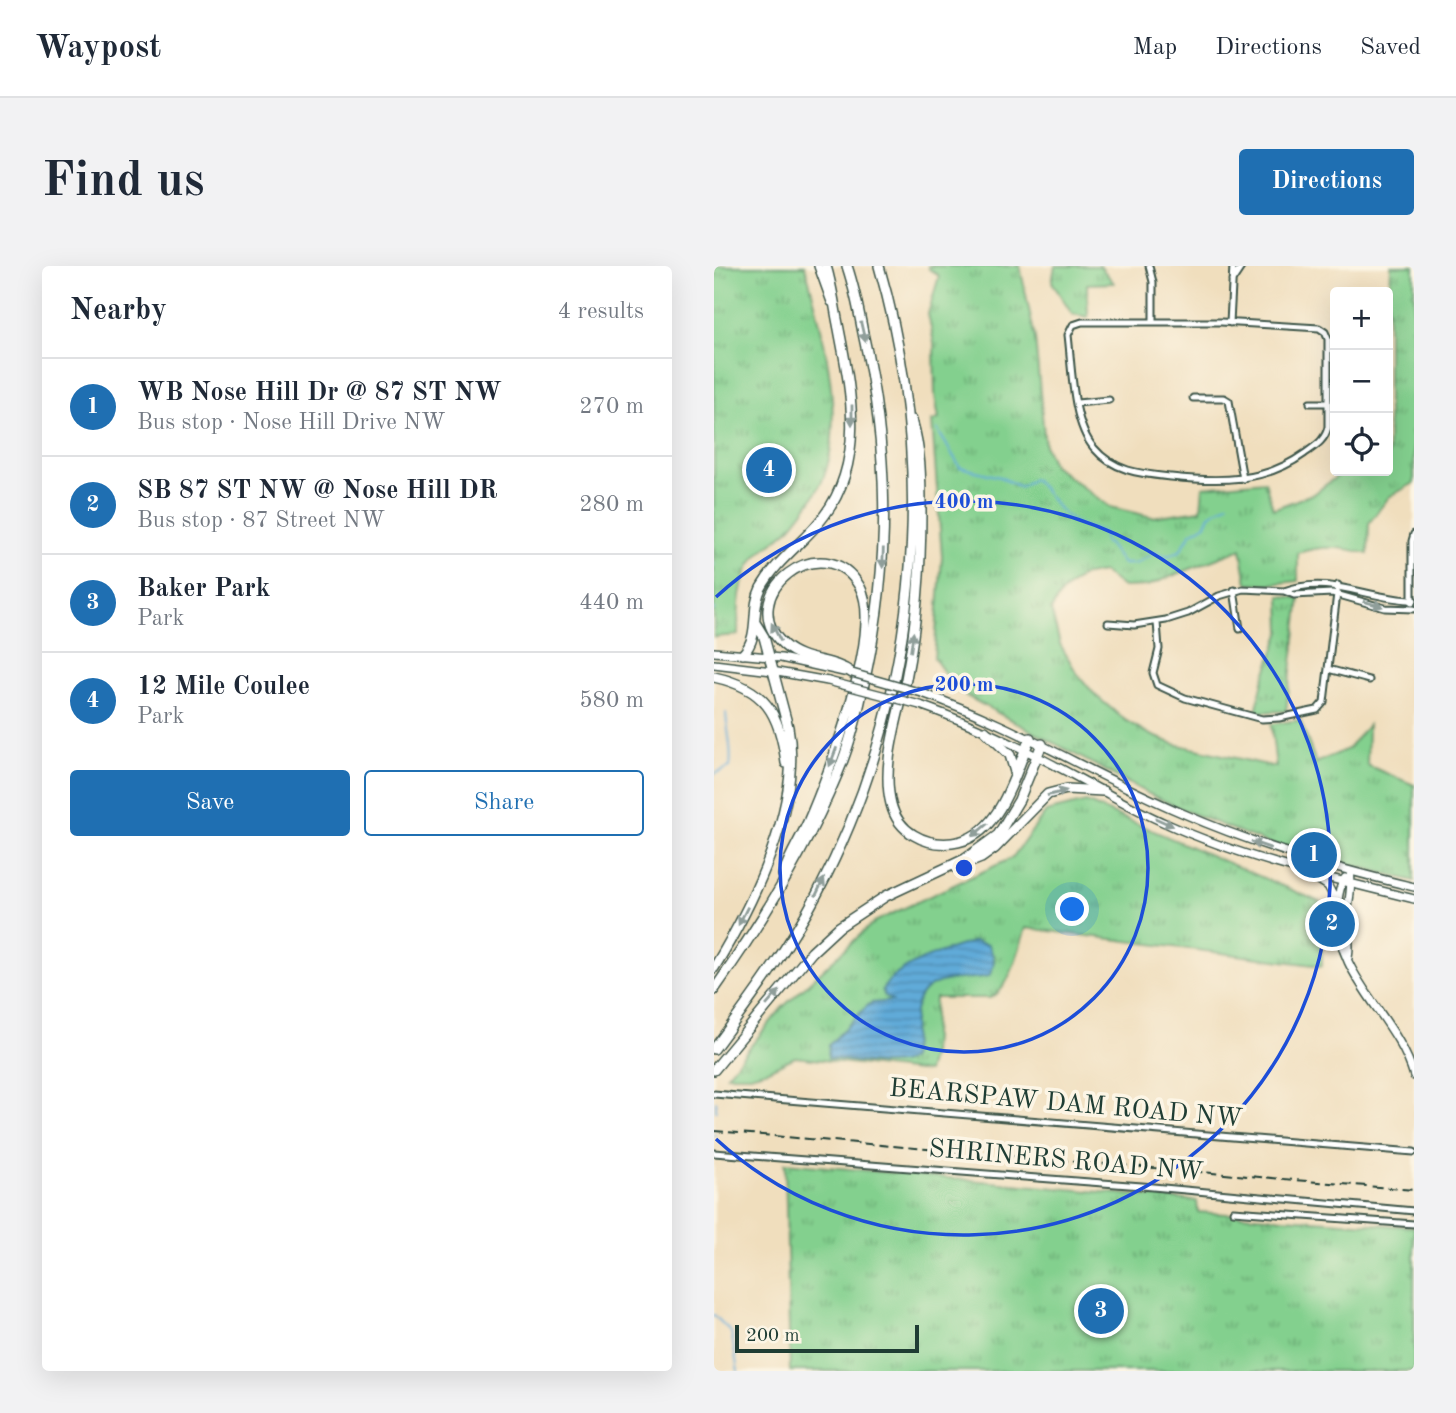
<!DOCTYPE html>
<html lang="en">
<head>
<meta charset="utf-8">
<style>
  :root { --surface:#fff; --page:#f2f2f3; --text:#1f2937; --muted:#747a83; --line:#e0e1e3; --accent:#1f6fb2 }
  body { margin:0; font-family:"Old Standard TT",serif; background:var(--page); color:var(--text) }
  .controls { position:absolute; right:21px; top:21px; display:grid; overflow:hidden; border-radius:7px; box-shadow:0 7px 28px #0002 }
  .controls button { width:63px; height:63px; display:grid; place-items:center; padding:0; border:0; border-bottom:2px solid var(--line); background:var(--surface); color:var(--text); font:35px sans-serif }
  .scale { position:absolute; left:21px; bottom:18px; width:184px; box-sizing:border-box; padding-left:7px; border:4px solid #1f3d34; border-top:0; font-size:19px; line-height:24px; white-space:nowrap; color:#1f3d34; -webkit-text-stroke:5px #fcf5e5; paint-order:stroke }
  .you { position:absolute; left:359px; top:644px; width:24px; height:24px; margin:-18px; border:5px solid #fff; border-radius:50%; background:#1a73e8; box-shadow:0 0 0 10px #1a73e833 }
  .badge { display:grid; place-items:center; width:46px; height:46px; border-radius:50%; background:var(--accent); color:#fff; font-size:23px; font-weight:700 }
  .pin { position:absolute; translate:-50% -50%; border:4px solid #fff; box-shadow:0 2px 7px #0006 }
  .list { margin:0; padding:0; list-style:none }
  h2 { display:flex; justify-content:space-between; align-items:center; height:91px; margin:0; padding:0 28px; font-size:30px }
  h2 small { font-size:23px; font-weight:400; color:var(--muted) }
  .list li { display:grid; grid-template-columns:46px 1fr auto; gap:21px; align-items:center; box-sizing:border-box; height:98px; padding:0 28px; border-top:2px solid var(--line) }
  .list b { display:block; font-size:26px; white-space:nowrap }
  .list p { margin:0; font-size:23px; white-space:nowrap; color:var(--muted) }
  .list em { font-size:23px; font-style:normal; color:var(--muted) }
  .actions { display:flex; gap:14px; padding:21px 28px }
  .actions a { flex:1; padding:16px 0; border:2px solid var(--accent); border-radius:7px; text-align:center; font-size:24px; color:var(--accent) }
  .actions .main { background:var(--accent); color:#fff }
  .icon { flex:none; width:38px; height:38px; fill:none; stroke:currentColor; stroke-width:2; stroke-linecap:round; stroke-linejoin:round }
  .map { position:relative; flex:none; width:700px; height:1105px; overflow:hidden; border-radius:7px }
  header { display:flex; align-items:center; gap:42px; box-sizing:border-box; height:98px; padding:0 35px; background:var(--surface); border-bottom:2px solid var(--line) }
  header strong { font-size:33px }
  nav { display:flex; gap:38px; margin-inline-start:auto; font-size:24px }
  .intro { display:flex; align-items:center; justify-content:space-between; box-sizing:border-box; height:168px; padding:0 42px }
  h1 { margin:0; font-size:49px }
  .button { padding:18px 32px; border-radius:7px; background:var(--accent); color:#fff; font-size:24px; font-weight:700 }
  main { display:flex; gap:42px; padding:0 42px }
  aside { flex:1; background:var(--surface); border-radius:7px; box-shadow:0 7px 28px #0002 }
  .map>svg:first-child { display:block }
</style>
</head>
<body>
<header>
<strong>Waypost</strong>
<nav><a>Map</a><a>Directions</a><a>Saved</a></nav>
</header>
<div class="intro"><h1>Find us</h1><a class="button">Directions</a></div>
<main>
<aside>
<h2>Nearby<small>4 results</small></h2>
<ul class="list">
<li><span class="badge">1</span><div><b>WB Nose Hill Dr @ 87 ST NW</b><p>Bus stop · Nose Hill Drive NW</p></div><em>270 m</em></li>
<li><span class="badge">2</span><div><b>SB 87 ST NW @ Nose Hill DR</b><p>Bus stop · 87 Street NW</p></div><em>280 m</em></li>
<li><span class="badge">3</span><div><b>Baker Park</b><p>Park</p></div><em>440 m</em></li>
<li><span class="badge">4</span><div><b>12 Mile Coulee</b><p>Park</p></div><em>580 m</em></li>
</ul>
<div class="actions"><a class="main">Save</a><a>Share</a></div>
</aside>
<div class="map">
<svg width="700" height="1105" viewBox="0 0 700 1105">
  <defs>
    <pattern id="grass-tufts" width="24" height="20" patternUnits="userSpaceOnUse" patternTransform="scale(1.75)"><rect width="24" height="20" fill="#83d08e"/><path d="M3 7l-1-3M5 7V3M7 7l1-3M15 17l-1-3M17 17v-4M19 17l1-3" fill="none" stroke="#6baa75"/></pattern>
    <pattern id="water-rules" width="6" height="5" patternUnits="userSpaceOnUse" patternTransform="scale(1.75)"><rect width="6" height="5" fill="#61abd9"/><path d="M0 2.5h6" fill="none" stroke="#4f8cb1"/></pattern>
  </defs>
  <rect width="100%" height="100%" fill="#fcf5e5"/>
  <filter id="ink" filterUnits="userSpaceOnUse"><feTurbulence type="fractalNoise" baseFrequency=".0143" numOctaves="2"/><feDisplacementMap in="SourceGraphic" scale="14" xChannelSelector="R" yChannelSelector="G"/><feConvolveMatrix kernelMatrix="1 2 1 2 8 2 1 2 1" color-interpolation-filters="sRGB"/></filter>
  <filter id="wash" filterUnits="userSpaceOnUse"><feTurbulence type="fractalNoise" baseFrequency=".00686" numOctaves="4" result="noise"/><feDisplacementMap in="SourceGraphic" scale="28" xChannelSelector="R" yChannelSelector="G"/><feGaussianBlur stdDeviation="1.57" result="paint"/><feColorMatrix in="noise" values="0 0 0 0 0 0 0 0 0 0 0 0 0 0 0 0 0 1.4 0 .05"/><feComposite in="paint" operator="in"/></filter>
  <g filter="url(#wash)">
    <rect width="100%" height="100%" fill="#f0debd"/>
    <path fill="url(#grass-tufts)" stroke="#518661" stroke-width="2" d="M0,0h91c17,62 46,167 12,225 -8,13 -19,28 -29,39 -10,10 -24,17 -33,28 -17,22 -17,50 -17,77l-24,2z
      M214,0h92l15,72 10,108 8,19 57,42 42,10 49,-7 2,-23 62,-6 8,28 42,-16 29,-22h44v-179l-22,-1h24l1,-25h23v217l-25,14 -20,26 -1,31c-25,-7 -45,-9 -70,-1v28l-27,3 -24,-1 -6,-34 -94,37 -24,1 -20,-15 -22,4 -20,17 -10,17 9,34 16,28 19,23 30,25 26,15 23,9 102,23 -5,-43 29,-4 16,43 32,-14 20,-24 -1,40 47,20v96l-146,-38 -75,-29 -46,-21 -190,-102 -23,-33 8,-101 -10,-136 7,-2 -4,-23 -1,-53 -6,-29 11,-38 -10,-7z
      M341,0h45l14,17 -27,1 1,33 -16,-3 -20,-32z
      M566,330l20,2 -14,113 -30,1 7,-31 18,-50z
      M372,536l236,101v63l-296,-38c-7,19 -15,62 -36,70h-55l-3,55 -5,19 -132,-15 -27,13 -18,5h-23l55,-67 92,-86 138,-64 34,-46z
      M71,897l412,38 1,11 216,15v144h-624z"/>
    <path fill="url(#water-rules)" stroke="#407486" stroke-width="2" d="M261,675l13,4c7,12 8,19 1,31 -14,3 -25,2 -39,4 -46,6 -33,45 -39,79 -16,11 -62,1 -83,-1l1,-13 38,-39 4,-3 21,-2 -7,-4 -3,-7c17,-27 64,-40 93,-49z"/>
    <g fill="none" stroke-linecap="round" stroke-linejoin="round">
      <path stroke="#61abd9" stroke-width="2" d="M223,163l23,38 40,10 20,10 13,-8c14,11 22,30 38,41 8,6 22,9 32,12l2,11 3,1 15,20h12l21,-12 11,4 13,-5 11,-18 15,-9 4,-9 18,-11
        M0,298v1
        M0,343v1
        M0,508l16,-7c3,-17 -3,-36 -4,-54
        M2,835v10
        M0,869l1,-1
        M0,1049l17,17 7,39"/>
    </g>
  </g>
  <g filter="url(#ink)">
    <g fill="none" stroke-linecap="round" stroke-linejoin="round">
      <g stroke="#3e5549" stroke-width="9">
        <path id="street" d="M435,0l4,16v40
          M518,15l10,-15
          M368,56h139l98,6 6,4 3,7v88c-3,14 -13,19 -24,27 -40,29 -86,28 -133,23 -29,-3 -57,-5 -77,-29 -22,-25 -22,-81 -26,-113l5,-10z
          M516,57l3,-57
          M479,132h31l5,3 14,78
          M363,137l32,-3
          M596,137h18
          M520,324l6,39
          M570,325c47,-17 84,9 130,9
          M698,337v-62l2,-7
          M443,356l2,27 -6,24 4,12 28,13 77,21 17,-1 38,-8 7,-8 14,-117
          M394,357l26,2 32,-5 22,-7 31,-17 24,-7 41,2 10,4 38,-2 53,15 29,1
          M614,403l41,11
          M0,828l700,58
          M0,887l428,33 272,25
          M519,945l181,13"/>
      </g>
      <g stroke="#3e5549" stroke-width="10">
        <path id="secondary" d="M104,0l13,36
          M0,386l67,6 63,14
          M0,398l58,7 56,10
          M208,427c92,32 171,82 260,120 75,33 152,55 232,74
          M206,439c57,20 111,47 164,76 27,14 53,30 81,42 80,36 164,55 249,76
          M600,611l14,9 8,15
          M631,612c-6,9 -7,21 -8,32 -3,66 60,106 77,166
          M634,692c3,-14 -1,-27 -1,-41 1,-16 6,-30 3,-46"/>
      </g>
      <g stroke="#3e5549" stroke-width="12">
        <path id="highway" d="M198,154c9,30 9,60 9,90 0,57 -4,113 -15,169 -8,40 -25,85 -15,125 7,28 34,42 61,39 48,-5 62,-68 78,-105
          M29,388c18,-19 7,-44 18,-66 16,-29 44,-46 63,-72 43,-57 26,-129 14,-192 -4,-20 -6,-39 -12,-58
          M0,411c51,11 66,36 72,86
          M271,465l25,24 5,17
          M242,602l25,-10 14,-10 53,-54 19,-5 36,2
          M69,609c6,-19 17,-35 25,-53 20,-45 76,-192 52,-235 -37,-64 -129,9 -76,58 20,18 48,13 68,28
          M0,702c39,-64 89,-165 74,-241l-24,-90 -8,-13
          M0,724c48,-68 91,-138 123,-215 14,-32 22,-67 29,-101 25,-117 23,-225 -3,-341 -4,-22 -9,-46 -16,-67
          M0,783c37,-50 74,-100 103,-155 101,-191 122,-421 62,-628
          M0,804l98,-118 27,-25 47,-31 79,-37 33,-24 21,-35 23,-56"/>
      </g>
      <use href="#street" stroke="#fff" stroke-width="5"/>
      <use href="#secondary" stroke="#fff" stroke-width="7"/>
      <use href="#highway" stroke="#fff" stroke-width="9"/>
      <path stroke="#1f3d34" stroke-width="2" stroke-dasharray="10 5" stroke-linecap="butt" d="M0,865l700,59"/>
      <g stroke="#3e5549" stroke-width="10" stroke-linecap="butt">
        <path id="secondary-bridge" d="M138,407l70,20
          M114,415l92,24"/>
      </g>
      <use href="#secondary-bridge" stroke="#fff" stroke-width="7"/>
    </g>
    <defs><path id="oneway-solid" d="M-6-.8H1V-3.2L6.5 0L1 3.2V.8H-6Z" transform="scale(1.75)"/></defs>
    <g fill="#8f9e9a">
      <use href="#oneway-solid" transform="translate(149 66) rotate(77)"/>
      <use href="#oneway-solid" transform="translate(138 149) rotate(90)"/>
      <use href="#oneway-solid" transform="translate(169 292) rotate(92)"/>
      <use href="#oneway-solid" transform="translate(659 338) rotate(16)"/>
      <use href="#oneway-solid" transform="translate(62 366) rotate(-117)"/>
      <use href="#oneway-solid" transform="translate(198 376) rotate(-82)"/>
      <use href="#oneway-solid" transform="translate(119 491) rotate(111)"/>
      <use href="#oneway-solid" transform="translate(343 527) rotate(-15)"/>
      <use href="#oneway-solid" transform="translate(450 556) rotate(24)"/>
      <use href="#oneway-solid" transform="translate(266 564) rotate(140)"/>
      <use href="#oneway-solid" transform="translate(547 579) rotate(-161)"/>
      <use href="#oneway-solid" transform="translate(106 621) rotate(-64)"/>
      <use href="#oneway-solid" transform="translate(29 650) rotate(117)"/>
      <use href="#oneway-solid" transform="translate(59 732) rotate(-49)"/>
    </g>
  </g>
  <g fill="none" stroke="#1d4ed8" stroke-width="3.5">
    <circle cx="250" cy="602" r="184"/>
    <path d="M2 331A367 367 0 1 1 2 873"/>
  </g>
  <g text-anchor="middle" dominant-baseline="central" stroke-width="7" stroke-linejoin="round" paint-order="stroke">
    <g font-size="26" fill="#1f3d34" stroke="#fcf5e5">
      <text transform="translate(352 838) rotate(5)">BEARSPAW DAM ROAD NW</text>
      <text transform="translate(352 895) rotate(5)">SHRINERS ROAD NW</text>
    </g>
  </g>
  <circle cx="250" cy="602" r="10" fill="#1d4ed8" stroke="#fcf5e5" stroke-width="3.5"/>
  <g font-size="21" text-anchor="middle" font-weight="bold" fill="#1d4ed8" stroke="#fcf5e5" stroke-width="7" stroke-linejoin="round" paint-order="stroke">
    <text x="250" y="242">400 m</text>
    <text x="250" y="425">200 m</text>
  </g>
</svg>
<div class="controls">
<button>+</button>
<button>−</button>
<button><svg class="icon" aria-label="locate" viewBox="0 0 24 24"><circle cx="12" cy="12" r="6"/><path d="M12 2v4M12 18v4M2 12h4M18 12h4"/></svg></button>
</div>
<div class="scale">200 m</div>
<div class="you"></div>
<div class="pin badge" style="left:600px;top:589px">1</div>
<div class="pin badge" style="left:618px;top:658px">2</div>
<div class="pin badge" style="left:387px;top:1045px">3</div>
<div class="pin badge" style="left:55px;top:204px">4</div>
</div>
</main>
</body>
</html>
